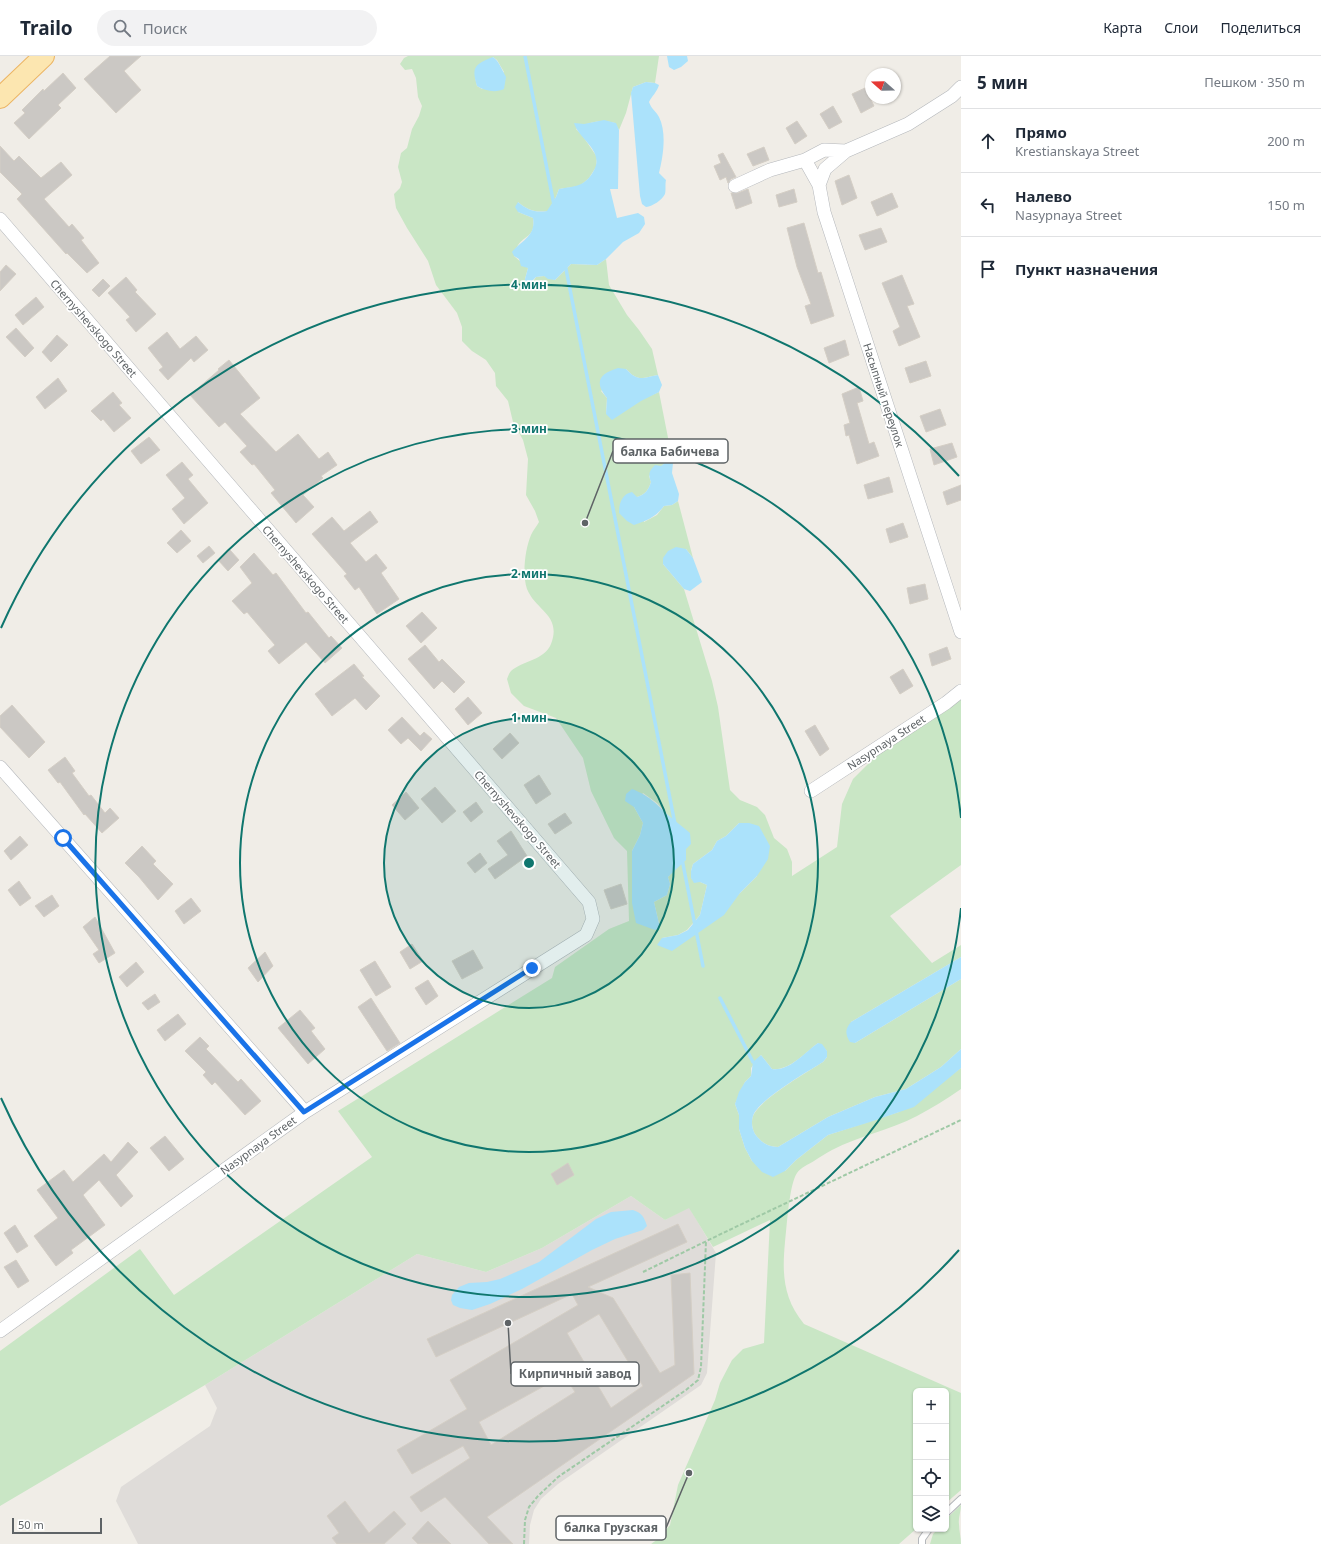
<!DOCTYPE html>
<html lang="ru">
<head>
<meta charset="utf-8">
<style>
  :root { --surface:#fff; --page:#f2f2f3; --text:#1f2937; --muted:#747a83; --line:#e0e1e3 }
  body { margin:0; font-family:"Noto Sans",sans-serif; background:var(--page); color:var(--text) }
  .controls { position:absolute; right:12px; bottom:12px; display:grid; overflow:hidden; border-radius:6px; box-shadow:0 1px 3px #0004 }
  .controls button { width:36px; height:36px; display:grid; place-items:center; padding:0; border:0; border-bottom:1px solid var(--line); background:var(--surface); color:var(--text); font:20px sans-serif }
  .compass { position:absolute; left:865px; top:12px; width:36px; height:36px; border-radius:50%; background:var(--surface); box-shadow:0 1px 3px #0004; rotate:290deg }
  .scale { position:absolute; left:12px; bottom:10px; width:90px; box-sizing:border-box; padding-left:4px; border:2px solid #5e6366; border-top:0; font-size:11px; line-height:14px; white-space:nowrap; color:#5e6366; -webkit-text-stroke:3px #fff; paint-order:stroke }
  .stop { position:absolute; width:12px; height:12px; margin:-9px; border:3px solid #1a73e8; border-radius:50%; background:#fff }
  .stop.end { background:#1a73e8; border-color:#fff; box-shadow:0 1px 4px #0008 }
  .list { margin:0; padding:0; list-style:none }
  h2 { display:flex; justify-content:space-between; align-items:center; height:52px; margin:0; padding:0 16px; font-size:17px }
  h2 small { font-size:13px; font-weight:400; color:var(--muted) }
  .list li { display:grid; grid-template-columns:26px 1fr auto; gap:12px; align-items:center; box-sizing:border-box; height:64px; padding:0 16px; border-top:1px solid var(--line) }
  .list b { display:block; font-size:15px; white-space:nowrap }
  .list p { margin:0; font-size:13px; white-space:nowrap; color:var(--muted) }
  .list em { font-size:13px; font-style:normal; color:var(--muted) }
  .icon { flex:none; width:22px; height:22px; fill:none; stroke:currentColor; stroke-width:2; stroke-linecap:round; stroke-linejoin:round }
  .map { position:relative; flex:none; width:961px; height:1488px; overflow:hidden }
  header { display:flex; align-items:center; gap:24px; box-sizing:border-box; height:56px; padding:0 20px; background:var(--surface); border-bottom:1px solid var(--line) }
  header strong { font-size:19px }
  nav { display:flex; gap:22px; margin-inline-start:auto; font-size:14px }
  .search { width:280px; height:36px; background:var(--page); display:flex; align-items:center; gap:10px; box-sizing:border-box; padding:0 14px; border-radius:22px; color:var(--muted); font-size:15px }
  main { display:flex }
  aside { flex:1; background:var(--surface) }
  .map>svg:first-child { display:block }
</style>
</head>
<body>
<header>
<strong>Trailo</strong>
<div class="search"><svg class="icon" aria-label="search" viewBox="0 0 24 24"><circle cx="10" cy="10" r="6"/><path d="M15 15l6 6"/></svg>Поиск</div>
<nav><a>Карта</a><a>Слои</a><a>Поделиться</a></nav>
</header>
<main>
<div class="map">
<svg width="961" height="1488" viewBox="0 0 961 1488">
  <rect width="100%" height="100%" fill="#f0ede7"/>
  <path fill="#dfdcd9" d="M631,1140l34,24 24,-13 27,46 -9,120 -6,12 -143,99 -17,15 -7,11 -4,15 -1,19h-391l-22,-43 5,-14 89,-61 7,-18 -12,-23 212,-131 69,18 56,-24z"/>
  <path fill="#c9e6c5" fill-rule="evenodd" d="M408,0h251l-4,27 -9,-1 -13,5 -7,26 -7,17 -4,-7c-14,-4 -26,-1 -39,6l6,6 15,22 -1,10 -7,11 -9,8 -21,3 -3,8 -8,14c-12,2 -21,-1 -30,-9v10l15,6c3,20 -9,16 -16,29 -1,2 -2,6 -3,9l14,12 -3,11 2,8 5,-4 4,-6 8,-1 11,4 16,-16 26,1 9,-6 3,26 18,30 12,15 13,19 6,26c-16,3 -20,7 -32,-6l-25,22 6,7 -1,16 53,-22 14,71 -4,-3 -20,16 2,6c-2,7 -6,13 -14,15l7,25 13,-7 7,-9 8,-1 6,-4 15,57 -7,-9 -23,15 21,25 28,92 6,26 12,83 10,10 17,7 8,8 9,23 13,11 5,13v14l45,-29 5,-43 11,-25 21,-21 87,-63v170l-71,51 42,47 29,-18v12l-110,65 4,21 106,-64v70l-20,18 -35,22 -31,8 -47,20 -50,30c-11,0 -17,-5 -23,-13 -3,-5 -4,-13 -2,-18 6,-16 54,-44 70,-54l4,-5v-6l-9,-8c-13,10 -29,28 -46,26l-11,-14 -10,13v8l-6,6 -10,22 4,11v14l6,19 7,13 33,10 11,-11 32,-25 71,-23 62,-44v21c-14,10 -29,19 -44,27 -27,14 -58,20 -85,34 -6,3 -12,7 -18,11 -5,3 -14,7 -17,12 -8,12 -10,53 -12,69 -3,32 -2,56 19,82l157,69v97l-15,13v-112h-30v138l-17,15h-248l7,-5 12,-14 8,-40 37,-85 5,-17 12,-23 11,-11 21,-6 6,-123 -57,27 -24,-39 -24,12 -34,-24 -89,52 -56,24 -69,-18 -212,131 -205,121v-155l140,-102 34,46 198,-138 -34,-46 214,-133 3,-11 54,-38 20,-8 -2,-70 -13,-13 -23,-47 -8,-33 -27,-40 -32,-12 -13,-13 -4,-14c1,-2 2,-6 4,-8 11,-10 34,-11 40,-27 11,-29 -15,-33 -24,-55 -5,-14 -2,-40 4,-54 2,-5 6,-9 8,-13l-4,-11 -9,-16 2,-36 -5,-19 -10,-18 -5,-21 -12,-15 -1,-13 -9,-13 -14,-9 -10,-10v-14l-5,-14 -21,-28 -8,-24 -21,-33 -11,-20 -2,-14 6,-6 2,-6 -4,-15 3,-14 6,-5 5,-19 7,-13 3,-10 -4,-9 -2,-19 -4,-9 -7,1 -5,-6 4,-6zM493,1l4,3 7,12 -22,17 -5,-3 -2,-9zM643,737l14,10 10,11 8,55 -7,8 2,7 -3,11 -13,7 6,26 -28,-77 8,-16 3,-12 -9,-16zM739,767l18,53 -17,17 -68,57 -10,-12 16,-3 9,-5 13,-15 7,-30 -16,-7v-7l2,-7 19,-14 5,-9 9,-5z
    M961,1449c0,6 -3,14 -2,19 0,7 2,13 2,20h-31l3,-10 5,-5h8v-10z"/>
  <path fill="#abe2fb" d="M667,0h20l1,5 -7,6 -7,3 -5,-3z
    M493,1c6,4 9,13 13,20l-2,12c-8,4 -19,2 -27,-3 -6,-19 -2,-22 16,-29z
    M646,26l9,1 4,2c-2,7 -7,11 -10,17 3,8 7,9 10,15 8,16 4,40 0,56l7,7c-1,4 0,10 -1,14 -3,6 -12,12 -19,13l-4,-3 -2,-8 -9,-103 2,-6z
    M604,64l12,3 3,7 -1,59h-8l7,29 21,-5 6,4 1,7 -6,9 -16,9 -17,17 -9,6 -26,-1 -16,16 -7,-1 -4,-3 -8,1 -10,10 -1,-8 3,-11 -7,-2 -2,-7 -5,-3 -2,-4c10,-12 24,-16 21,-34l-15,-6 -3,-5 3,-5c9,8 18,11 29,9l9,-14 3,-8c16,-3 25,-2 34,-17 13,-21 -14,-32 -19,-49l10,1z
    M618,312l8,1c12,13 16,9 32,6l4,10 -3,7 -18,9 -29,19 -6,-6 1,-16c-13,-16 -8,-24 11,-30z
    M669,404l4,3 -1,10 7,21 -1,7 -6,4 -8,1c-8,11 -18,15 -30,19l-7,-4 -8,-8c0,-10 3,-19 13,-21l5,5c8,-2 12,-8 14,-15 -3,-8 -2,-11 4,-17l6,1z
    M676,491l10,2 7,9 9,24 -12,9 -6,-2 -21,-25v-6l5,-7z
    M632,733c18,7 23,14 36,26 7,6 15,12 22,18l1,11 -5,5v11l-18,17 2,7 -3,11 -13,7 6,26 -5,2 -19,-7 -4,-20v-52l8,-16 3,-12 -9,-16 -9,-6 1,-7z
    M739,767h10l10,3 11,20 -2,13 -11,17 -17,17 -16,22 -52,36 -15,-6 5,-7 16,-3 10,-5 12,-15 7,-30 -7,-3 -6,1 -3,-5v-7l2,-7 19,-14 5,-9 9,-5z
    M961,901v22l-106,64 -5,-1c-5,-8 -5,-13 1,-20z
    M818,987l4,1 5,7v6l-4,5c-16,10 -65,38 -70,54 -2,6 -1,13 2,18 6,8 12,13 23,13l50,-30 47,-20 31,-8 35,-22 20,-18v19l-47,39 -44,15 -42,13 -32,25 -11,11 -12,6 -11,-5 -10,-11 -7,-13 -6,-19v-14l-4,-11 4,-12 6,-10 6,-6 2,-14 8,-7 11,14c17,3 33,-17 46,-26z
    M633,1154c9,3 11,7 14,16l-4,4 -28,9 -23,11 -70,39 -32,15 -18,6 -12,-2 -7,-3 -2,-5 1,-5 7,-8 10,-4 18,-1 13,-3 39,-17 57,-43 15,-7z"/>
  <g fill="none" stroke-linecap="round" stroke-linejoin="round">
    <path stroke="#abe2fb" stroke-width="3.5" d="M525,0l29,149
      M565,208l110,560
      M682,803l21,107
      M720,942l33,64"/>
  </g>
  <path fill="#cbc8c4" stroke="#d4cec5" fill-rule="evenodd" d="M110,0h31l-17,15 17,19 -25,23 -32,-34z
    M63,17l13,15 -18,17 3,3 -32,31 -15,-16 11,-10 -3,-3 21,-21 1,2z
    M865,32l9,18 -13,7 -9,-19z
    M833,50l9,16 -13,7 -9,-15z
    M797,65l10,15 -12,8 -9,-16z
    M0,90l14,15 5,-5 22,22 20,-16 11,13 -28,24 25,28 3,-3 12,14 -3,2 18,23 -12,10 -20,-20 -1,1 -49,-55 5,-5 -22,-22z
    M764,91l5,13 -16,6 -6,-12z
    M723,97l13,24 -5,2 -3,4 -2,-6 -6,3 -6,-14 7,-3 -3,-8z
    M849,119l8,23 -15,7 -7,-24z
    M748,133l4,14 -16,6 -5,-16h7z
    M794,133l3,13 -18,5 -3,-12z
    M892,137l6,14 -21,9 -6,-14z
    M804,167l14,50 3,-1 13,44 -23,8 -6,-18 6,-2 -14,-37 -10,-39z
    M881,172l6,14 -22,8 -6,-15z
    M6,209l10,9 -16,17v-19z
    M902,219l12,29 -7,2 13,31 -21,9 -6,-15 7,-4 -18,-44z
    M126,221l11,13 -2,2 21,22 -20,18 -10,-12 4,-3 -22,-24z
    M103,223l7,7 -11,11 -7,-7z
    M36,241l8,10 -21,18 -8,-10z
    M16,272l18,20 -9,9 -19,-20z
    M167,276l13,17 16,-13 12,14 -14,12 -3,-4 -23,22 -9,-10 4,-3 -15,-19z
    M57,279l11,10 -17,17 -9,-10z
    M845,284l4,15 -20,8 -5,-15z
    M229,304l31,38 -20,16 36,38 22,-18 21,25 9,-7 9,13 -16,11 2,2 -20,17 11,12 -18,16 -25,-30 4,-3 -21,-26 -2,1 -12,-13 7,-6 -22,-24 -6,5 -29,-32 29,-25 -1,-1z
    M926,305l5,15 -21,7 -5,-15z
    M58,322l9,13 -22,18 -9,-12z
    M859,331l4,14 -6,2 12,41 5,-2 5,14 -22,8 -8,-29 -3,1 -2,-11 6,-2 -8,-29z
    M113,336l9,11 -3,2 12,13 -17,14 -11,-13 -2,2 -10,-10z
    M940,353l6,16 -20,7 -6,-16z
    M149,381l11,13 -19,14 -10,-13z
    M952,387l5,14 -23,8 -4,-16z
    M182,406l11,13 -5,4 20,24 -24,21 -12,-15 13,-11 -19,-23z
    M889,421l4,15 -25,7 -4,-14z
    M961,429v15l-14,5 -4,-13z
    M370,455l8,11 -28,21 16,19 10,-8 11,14 -6,5 18,26 -22,15 -18,-27 -4,3 -11,-14 3,-2 -35,-40 20,-17 12,14z
    M903,467l5,14 -18,6 -4,-14z
    M181,474l10,11 -14,12 -10,-10z
    M209,490l6,7 -12,10 -6,-7z
    M230,494l9,10 -11,11 -10,-11z
    M254,497l19,22 3,-2 30,40 2,-1 21,26 2,-2 11,12 -17,15 -19,-21 -27,22 -11,-13 7,-6 -28,-33 -3,2 -12,-13 20,-18 -12,-16z
    M925,528l3,15 -18,5 -3,-16z
    M422,556l15,16 -16,15 -15,-17z
    M425,589l14,17 3,-3 23,23 -11,11 -12,-12 -8,8 -26,-30z
    M947,591l4,12 -19,7 -3,-12z
    M354,608l10,12 -2,1 18,19 -14,14 -11,-12 -23,18 -17,-22z
    M903,613l10,17 -13,8 -10,-17z
    M468,641l14,16 -14,12 -13,-16z
    M12,649l33,37 -16,16 -29,-31v-11z
    M402,661l18,19 4,-4 8,7 -11,12 -13,-13 -7,6 -13,-14z
    M815,669l14,24 -9,7 -15,-25z
    M510,677l9,10 -17,16 -9,-10z
    M65,701l10,14 -3,2 17,23 2,-1 14,18 5,-5 9,10 -17,15 -17,-19 -1,1 -24,-33 -2,1 -10,-13z
    M539,719l12,19 -15,10 -12,-19z
    M435,731l21,24 -14,12 -21,-24z
    M406,736l13,16 -14,12 -13,-15z
    M476,746l7,10 -12,10 -8,-10z
    M565,757l7,10 -17,11 -7,-10z
    M511,775l16,25 -32,23 -7,-10 20,-14 -11,-14z
    M20,780l8,9 -17,15 -7,-9z
    M142,790l14,15 -3,3 20,20 -15,16 -19,-23 -14,-14z
    M480,797l7,10 -12,10 -8,-10z
    M19,825l12,17 -11,8 -12,-16z
    M621,828l6,20 -16,5 -7,-19z
    M52,839l7,11 -15,11 -9,-11z
    M191,842l10,13 -17,13 -9,-13z
    M95,861l20,36 -16,10 -6,-9 6,-4 -16,-23z
    M412,888l11,17 -13,8 -10,-17z
    M473,894l10,18 -21,11 -10,-18z
    M265,896l8,14 -15,16 -10,-14z
    M375,905l16,26 -15,9 -16,-26z
    M136,906l8,10 -17,15 -8,-10z
    M428,924l10,16 -12,9 -11,-17z
    M155,938l5,8 -12,8 -6,-7z
    M371,942l29,45 -13,8 -29,-44z
    M300,954l15,18 -4,3 14,18 -17,15 -30,-36z
    M178,958l8,10 -21,17 -8,-11z
    M200,981l9,9 -3,3 32,33 3,-3 20,22 -16,14 -30,-33 -3,3 -9,-10 3,-3 -21,-21z
    M165,1080l19,23 -15,12 -19,-23z
    M128,1086l10,10 -22,23 17,21 -12,11 -22,-27 -16,15 22,30 -34,25 2,3 -17,13 -22,-30 24,-18 -21,-28 27,-20 9,12 31,-28 7,8z
    M568,1107l6,12 -17,10 -6,-11z
    M678,1168l9,18 -99,45 25,11 47,75 15,-8 -4,-90 19,-2 4,101 -207,143 26,27h-24l-44,-47 -24,15 -11,-15 60,-39 -7,-12 -51,28 -15,-24 70,-41 -17,-29 128,-75 -6,-11 -136,63 -9,-18zM599,1258l44,72 -32,22 -44,-75zM564,1319l11,17 -84,53 -12,-23z
    M15,1169l13,21 -11,7 -13,-20z
    M16,1204l13,21 -11,7 -14,-21z
    M345,1445l24,32 25,-22 12,13 -22,20h-47l-5,-6 7,-5 -12,-17z
    M428,1465l23,23h-33l-6,-6z"/>
  <g fill="none" stroke-linecap="round" stroke-linejoin="round">
    <g stroke="#b4b7bb" stroke-width="8">
      <path id="lane" d="M946,1457l15,-14
        M922,1488v-5l7,-10"/>
    </g>
    <g stroke="#b4b7bb" stroke-width="14">
      <path id="street" d="M805,104l14,25 5,27 137,420
        M819,129l6,-16 21,-18
        M735,130l35,-16 35,-10 19,-10 22,1 62,-27 44,-28 9,-9
        M0,163l589,683 4,17 -7,16 -281,177 -305,219
        M0,711l305,345
        M811,735l135,-88 15,-12"/>
    </g>
    <g stroke="#ecb564" stroke-width="22">
      <path id="primary" d="M0,42l44,-42"/>
    </g>
    <path stroke="#9fc9a6" stroke-width="2" stroke-dasharray="4 2" stroke-linecap="butt" d="M643,1216l80,-39 238,-113
      M524,1488l1,-24 4,-13 9,-11 20,-19 128,-87 12,-10 3,-13 5,-126"/>
    <use href="#lane" stroke="#fff" stroke-width="6"/>
    <use href="#street" stroke="#fff" stroke-width="13"/>
    <use href="#primary" stroke="#fce6b0" stroke-width="20"/>
  </g>
  <g fill="none" stroke-linecap="round" stroke-linejoin="round">
    <path stroke="#1a73e8" stroke-width="5" d="M63,782l241,274 228,-144"/>
  </g>
  <circle cx="529" cy="807" r="145" fill="#0f766e" fill-opacity=".12"/>
  <g fill="none" stroke="#0f766e" stroke-width="2">
    <circle cx="529" cy="807" r="145"/>
    <circle cx="529" cy="807" r="289"/>
    <path d="M961 852A434 434 0 1 1 961 762"/>
    <path d="M959 1194A578 578 0 0 1 1 1042M1 572A578 578 0 0 1 959 420"/>
  </g>
  <g text-anchor="middle" dominant-baseline="central" stroke-width="3.5" stroke-linejoin="round" paint-order="stroke">
    <g font-size="11" fill="#5e6366" stroke="#fff">
      <text transform="translate(94 272) rotate(49)">Chernyshevskogo Street</text>
      <text transform="translate(884 339) rotate(72)">Насыпный переулок</text>
      <text transform="translate(306 518) rotate(49)">Chernyshevskogo Street</text>
      <text transform="translate(886 686) rotate(-33)">Nasypnaya Street</text>
      <text transform="translate(518 763) rotate(49)">Chernyshevskogo Street</text>
      <text transform="translate(258 1089) rotate(-36)">Nasypnaya Street</text>
    </g>
  </g>
  <circle cx="529" cy="807" r="6" fill="#0f766e" stroke="#fff" stroke-width="2"/>
  <g font-size="12" text-anchor="middle" font-weight="bold" fill="#0f766e" stroke="#fff" stroke-width="3.5" stroke-linejoin="round" paint-order="stroke">
    <text x="529" y="233">4 мин</text>
    <text x="529" y="377">3 мин</text>
    <text x="529" y="522">2 мин</text>
    <text x="529" y="666">1 мин</text>
  </g>
  <path fill="none" stroke="#5e6366" stroke-width="1.5" d="M585 467L613 395M508 1267L511 1318M689 1417L666 1472"/>
  <g fill="#5e6366" stroke="#fff" stroke-width="1.5">
    <circle cx="585" cy="467" r="4"/>
    <circle cx="508" cy="1267" r="4"/>
    <circle cx="689" cy="1417" r="4"/>
  </g>
  <g fill="#fff" stroke="#5e6366" stroke-width="1.5">
    <rect x="613" y="383" width="115" height="24" rx="4"/>
    <rect x="511" y="1306" width="128" height="24" rx="4"/>
    <rect x="556" y="1460" width="110" height="24" rx="4"/>
  </g>
  <g font-size="12" text-anchor="middle" font-weight="bold" fill="#5e6366">
    <text x="670" y="400">балка Бабичева</text>
    <text x="575" y="1322">Кирпичный завод</text>
    <text x="611" y="1476">балка Грузская</text>
  </g>
</svg>
<div class="controls">
<button>+</button>
<button>−</button>
<button><svg class="icon" aria-label="locate" viewBox="0 0 24 24"><circle cx="12" cy="12" r="6"/><path d="M12 2v4M12 18v4M2 12h4M18 12h4"/></svg></button>
<button><svg class="icon" aria-label="layers" viewBox="0 0 24 24"><path d="M12 4l9 5-9 5-9-5zM3 14l9 5 9-5"/></svg></button>
</div>
<svg class="compass" viewBox="-18 -18 36 36"><path d="M0-13l5 13h-10z" fill="#e53935"/><path d="M0 13l5-13h-10z" fill="#747a83"/></svg>
<div class="scale">50 m</div>
<div class="stop" style="left:63px;top:782px"></div>
<div class="stop end" style="left:532px;top:912px"></div>
</div>
<aside>
<h2>5 мин<small>Пешком · 350 m</small></h2>
<ul class="list">
<li><svg class="icon" aria-label="ahead" viewBox="0 0 24 24"><path d="M12 20V5M6 11l6-6 6 6"/></svg><div><b>Прямо</b><p>Krestianskaya Street</p></div><em>200 m</em></li>
<li><svg class="icon" aria-label="left" viewBox="0 0 24 24"><path d="M17 20v-9H6M10 6l-5 5 5 5"/></svg><div><b>Налево</b><p>Nasypnaya Street</p></div><em>150 m</em></li>
<li><svg class="icon" aria-label="arrive" viewBox="0 0 24 24"><path d="M6 21V4h12l-3 4 3 4H6"/></svg><div><b>Пункт назначения</b></div></li>
</ul>
</aside>
</main>
</body>
</html>
